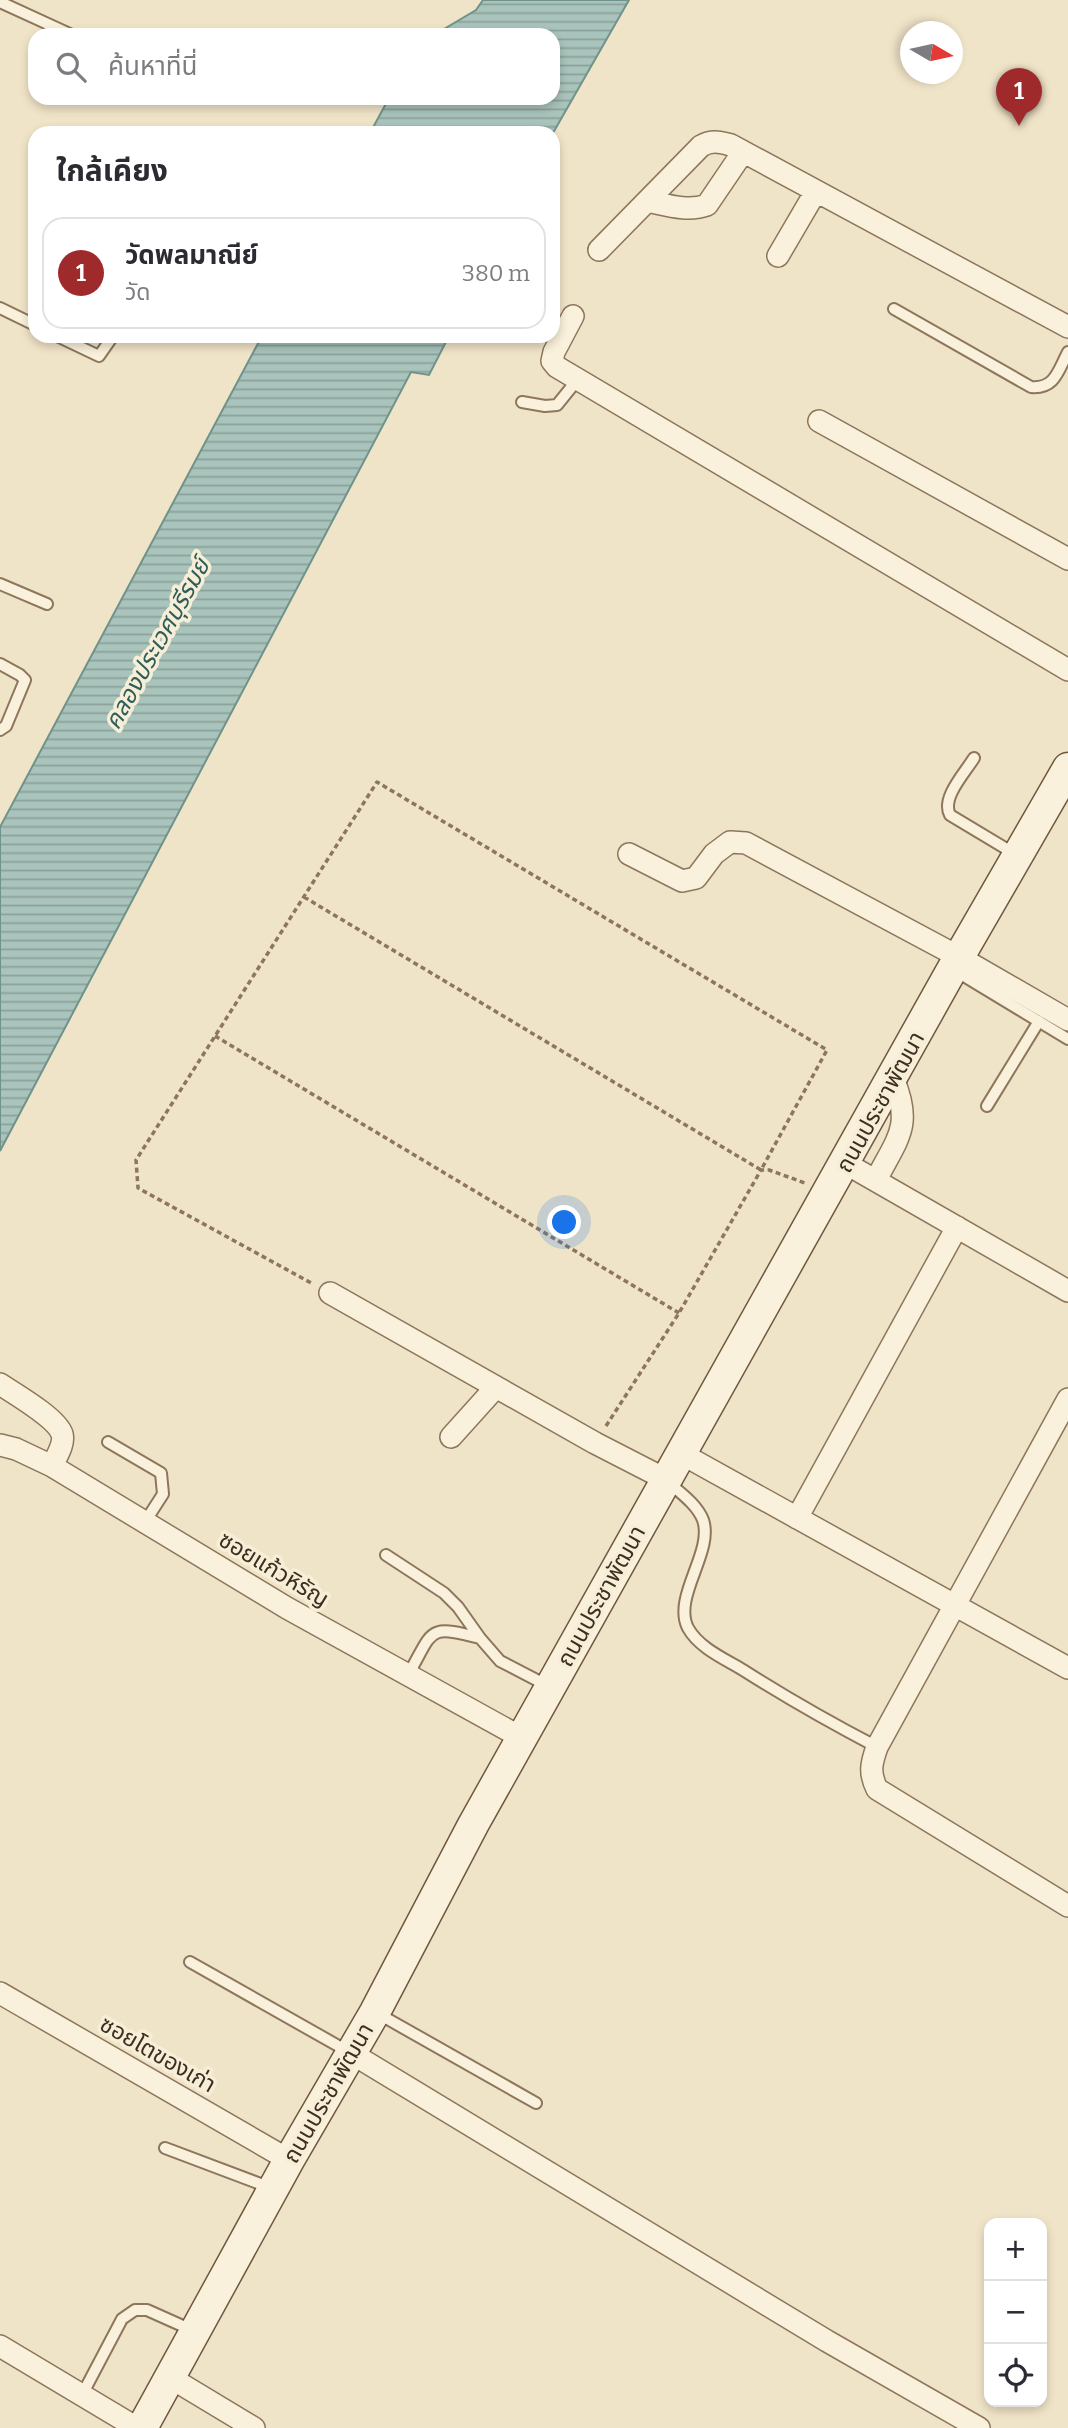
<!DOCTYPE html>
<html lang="th">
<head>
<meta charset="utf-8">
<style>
  :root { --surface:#fff; --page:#f7f7f7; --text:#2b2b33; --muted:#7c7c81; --line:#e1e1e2; --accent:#9e2a2b }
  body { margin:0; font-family:Bitter,"Noto Sans Thai",serif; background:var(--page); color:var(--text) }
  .controls { position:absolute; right:21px; bottom:21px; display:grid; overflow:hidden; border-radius:14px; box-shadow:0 4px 10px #0003 }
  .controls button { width:63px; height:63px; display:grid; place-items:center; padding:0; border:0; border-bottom:2px solid var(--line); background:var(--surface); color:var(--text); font:35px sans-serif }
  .compass { position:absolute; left:900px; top:21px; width:63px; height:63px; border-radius:50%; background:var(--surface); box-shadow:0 4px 10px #0003; rotate:99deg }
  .you { position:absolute; left:565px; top:1223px; width:24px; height:24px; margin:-18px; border:5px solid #fff; border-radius:50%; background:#1a73e8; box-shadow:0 0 0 10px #1a73e833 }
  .badge { display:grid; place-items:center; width:46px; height:46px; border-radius:50%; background:var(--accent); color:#fff; font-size:23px; font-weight:700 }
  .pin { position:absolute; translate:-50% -58px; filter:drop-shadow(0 2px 4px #0008) }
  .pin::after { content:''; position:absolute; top:37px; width:24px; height:21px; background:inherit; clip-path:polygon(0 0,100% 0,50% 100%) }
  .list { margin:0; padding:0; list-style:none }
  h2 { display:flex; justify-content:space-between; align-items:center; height:91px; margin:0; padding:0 28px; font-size:30px }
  h2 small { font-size:23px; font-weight:400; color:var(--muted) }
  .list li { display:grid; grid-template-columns:46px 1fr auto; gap:21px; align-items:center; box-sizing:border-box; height:112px; margin:0 14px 14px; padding:0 14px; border:2px solid var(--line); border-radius:21px }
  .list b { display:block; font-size:26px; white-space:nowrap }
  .list p { margin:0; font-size:23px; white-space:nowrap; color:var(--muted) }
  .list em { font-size:23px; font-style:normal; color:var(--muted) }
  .icon { flex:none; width:38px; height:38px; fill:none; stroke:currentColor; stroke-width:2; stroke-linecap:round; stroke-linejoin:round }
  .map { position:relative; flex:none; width:1068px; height:2428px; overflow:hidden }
  .search { position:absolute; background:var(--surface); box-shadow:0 4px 10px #0003; left:28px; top:28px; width:532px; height:77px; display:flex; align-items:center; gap:18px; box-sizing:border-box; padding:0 24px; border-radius:21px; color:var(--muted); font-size:26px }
  .panel { position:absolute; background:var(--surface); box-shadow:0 4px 10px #0003; left:28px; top:126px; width:532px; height:217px; border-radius:21px }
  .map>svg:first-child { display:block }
</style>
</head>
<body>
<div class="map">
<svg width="1068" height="2428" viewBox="0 0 1068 2428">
  <defs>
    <pattern id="water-rules" width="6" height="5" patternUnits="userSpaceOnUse" patternTransform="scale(1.75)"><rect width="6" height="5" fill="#a9c4bc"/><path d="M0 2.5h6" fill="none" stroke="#8ba098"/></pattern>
  </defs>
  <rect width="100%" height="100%" fill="#f0e4c8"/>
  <path fill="url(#water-rules)" stroke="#6f938a" stroke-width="2" d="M483,0h146l-76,133h-183l19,-35h164v-63h-119l42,-25z
    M262,336h187l-20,39 -18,-3 -411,779v-324z"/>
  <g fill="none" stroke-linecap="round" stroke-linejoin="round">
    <g stroke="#8d765c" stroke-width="14">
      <path id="lane" d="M0,2l72,33
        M0,308l35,17
        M894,309l137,78c24,2 27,-16 37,-35
        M57,336l42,20 14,-20
        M522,402l23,4 12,-1 21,-26
        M0,584l47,20
        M0,664l20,11 5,5 -19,46 -6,4
        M974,758c-10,16 -33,40 -24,57l65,39
        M954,970l114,69
        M987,1106l52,-85
        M108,1442l53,31 2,21 -18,28
        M667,1481c12,11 30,23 36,39 11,32 -31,77 -15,108 11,20 37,31 55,42 44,28 88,53 134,77
        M386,1555l58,38 14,14 22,31 20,23 50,26
        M408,1675c26,-45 18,-51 72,-37
        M190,1962l159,90
        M377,2013l159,90
        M165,2148l106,40
        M83,2393l39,-74 13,-9h12l47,21"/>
    </g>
    <g stroke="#8d765c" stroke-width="24">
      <path id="street" d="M647,201c20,4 41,11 60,4l36,-53
        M599,250l102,-104c11,-6 18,-4 30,-1l337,182
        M778,256l38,-65
        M573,316l-19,36 -2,9 5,6 511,303
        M819,421l249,138
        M629,854l53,27 14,-3 18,-24 16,-12 16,1 213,114 109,63
        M845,1163l223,128
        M876,1180c22,-43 37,-54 17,-102
        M330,1293l265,150 72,37
        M0,1384c15,10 57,34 62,50 3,10 -6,23 -10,32
        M1068,1399l-191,348c-6,17 -8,26 0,42l191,117
        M451,1437l45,-50
        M0,1445l16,4 36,17 235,142 235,130
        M682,1454l386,214
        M797,1518l160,-291
        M0,1993l289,167
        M351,2053l476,288 152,87
        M0,2346l137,82
        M171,2378l83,50"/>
    </g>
    <g stroke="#6f573f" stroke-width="33">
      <path id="secondary" d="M142,2428l147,-268 86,-148 98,-187 486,-868 109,-189"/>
    </g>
    <path stroke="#8d765c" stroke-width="3.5" stroke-dasharray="5 3.5" stroke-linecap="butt" d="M304,897l457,273 66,-120 -450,-268 -241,378 2,28 175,96
      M215,1036l464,277
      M606,1426l73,-113 82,-143h8l36,13"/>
    <use href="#lane" stroke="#faf1dc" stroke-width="10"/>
    <use href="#street" stroke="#faf1dc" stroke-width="21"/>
    <use href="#secondary" stroke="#faf1dc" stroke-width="30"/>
  </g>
  <g text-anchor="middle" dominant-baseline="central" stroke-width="7" stroke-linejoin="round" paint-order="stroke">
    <g font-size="23" fill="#3d2e20" stroke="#f7eed8">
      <text transform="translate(880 1102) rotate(-61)">ถนนประชาพัฒนา</text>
      <text transform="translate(274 1569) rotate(31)">ซอยแก้วหิรัญ</text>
      <text transform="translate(601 1596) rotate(-61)">ถนนประชาพัฒนา</text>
      <text transform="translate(158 2054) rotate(30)">ซอยโตของเก่า</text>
      <text transform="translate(328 2093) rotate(-60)">ถนนประชาพัฒนา</text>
    </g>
    <g font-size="24" font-style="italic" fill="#2f5d5a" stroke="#f7eed8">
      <text transform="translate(157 644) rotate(-61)">คลองประเวศบุรีรมย์</text>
    </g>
  </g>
</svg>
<div class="controls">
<button>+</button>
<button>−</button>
<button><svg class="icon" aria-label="locate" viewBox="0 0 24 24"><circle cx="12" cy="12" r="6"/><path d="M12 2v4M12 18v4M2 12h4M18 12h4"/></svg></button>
</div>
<svg class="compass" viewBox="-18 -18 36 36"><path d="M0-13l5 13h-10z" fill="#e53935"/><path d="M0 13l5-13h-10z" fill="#7c7c81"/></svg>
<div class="you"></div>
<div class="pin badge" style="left:1019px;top:126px">1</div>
<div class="search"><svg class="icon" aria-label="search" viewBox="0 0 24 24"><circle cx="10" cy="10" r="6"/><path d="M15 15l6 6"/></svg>ค้นหาที่นี่</div>
<section class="panel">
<h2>ใกล้เคียง<small></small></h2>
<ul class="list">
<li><span class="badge">1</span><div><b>วัดพลมาณีย์</b><p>วัด</p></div><em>380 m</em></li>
</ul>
</section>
</div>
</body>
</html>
